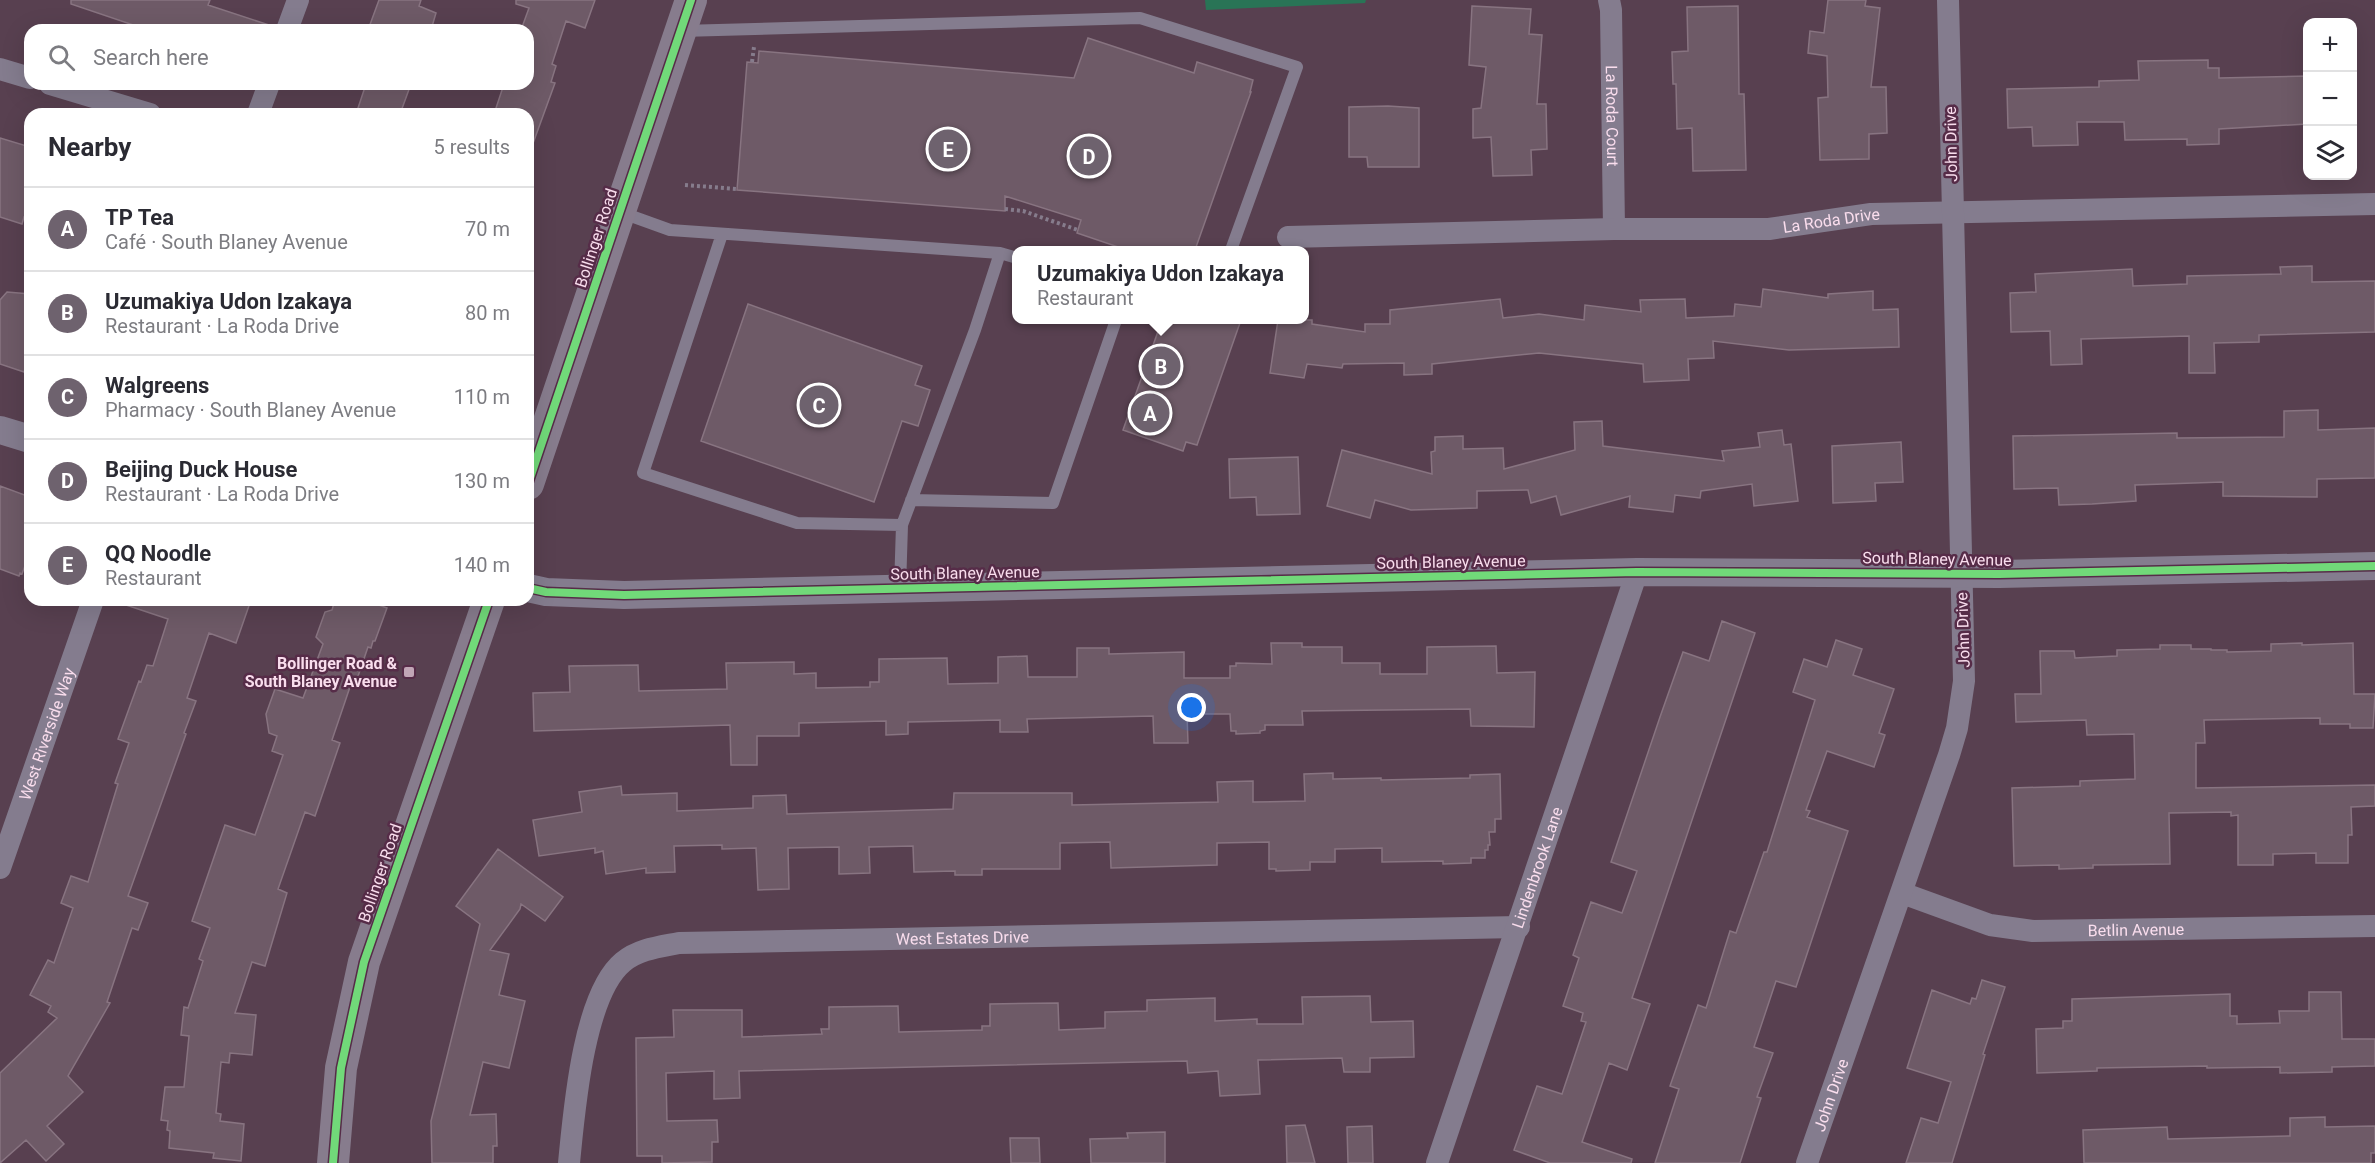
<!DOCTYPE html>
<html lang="en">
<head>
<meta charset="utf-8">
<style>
  :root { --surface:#fff; --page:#f2f2f3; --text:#2b2b33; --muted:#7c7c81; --line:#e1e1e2; --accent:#6e626e }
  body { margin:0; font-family:Roboto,sans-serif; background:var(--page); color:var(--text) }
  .controls { position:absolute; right:18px; top:18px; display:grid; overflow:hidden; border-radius:12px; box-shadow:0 6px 24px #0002 }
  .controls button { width:54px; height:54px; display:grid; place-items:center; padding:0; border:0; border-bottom:2px solid var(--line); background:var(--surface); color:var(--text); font:30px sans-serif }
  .you { position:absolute; left:1192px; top:708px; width:21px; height:21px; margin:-15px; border:4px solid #fff; border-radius:50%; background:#1a73e8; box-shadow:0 0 0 9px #1a73e833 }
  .badge { display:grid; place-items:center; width:39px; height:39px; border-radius:50%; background:var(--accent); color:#fff; font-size:20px; font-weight:700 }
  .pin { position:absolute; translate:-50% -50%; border:3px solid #fff; box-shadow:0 2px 6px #0006 }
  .popup { position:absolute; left:1012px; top:246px; width:297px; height:78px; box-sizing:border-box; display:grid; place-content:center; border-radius:12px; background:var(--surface); filter:drop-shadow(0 2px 4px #0005); font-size:20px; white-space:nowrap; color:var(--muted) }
  .popup b { font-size:22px; color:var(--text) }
  .popup::after { content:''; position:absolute; left:50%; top:100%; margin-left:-12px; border:12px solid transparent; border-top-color:var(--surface) }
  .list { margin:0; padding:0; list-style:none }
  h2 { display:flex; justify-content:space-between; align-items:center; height:78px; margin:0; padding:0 24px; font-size:26px }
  h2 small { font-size:20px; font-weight:400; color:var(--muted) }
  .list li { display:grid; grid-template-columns:39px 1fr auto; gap:18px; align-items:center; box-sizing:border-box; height:84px; padding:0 24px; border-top:2px solid var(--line) }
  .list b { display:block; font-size:22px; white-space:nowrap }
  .list p { margin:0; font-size:20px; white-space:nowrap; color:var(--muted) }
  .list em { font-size:20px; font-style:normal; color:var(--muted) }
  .icon { flex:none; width:33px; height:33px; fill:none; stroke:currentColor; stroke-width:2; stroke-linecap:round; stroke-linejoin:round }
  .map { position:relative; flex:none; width:2375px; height:1163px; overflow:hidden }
  .search { position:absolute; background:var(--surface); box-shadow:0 6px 24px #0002; left:24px; top:24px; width:510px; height:66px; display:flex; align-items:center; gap:15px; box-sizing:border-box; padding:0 21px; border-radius:18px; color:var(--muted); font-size:22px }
  .panel { position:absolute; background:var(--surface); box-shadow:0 6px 24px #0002; left:24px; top:108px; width:510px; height:498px; border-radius:18px }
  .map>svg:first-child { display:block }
</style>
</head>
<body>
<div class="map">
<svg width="2375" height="1163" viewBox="0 0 2375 1163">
  <rect width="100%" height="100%" fill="#584050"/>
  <path fill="#297456" d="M1205,0h161l-1,3 -159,7z"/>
  <path fill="#6e5a67" stroke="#887481" stroke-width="1.5" d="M71,0h139l-2,5 64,21 -1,4h-123l-77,-26z
    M379,0h42l-2,6 17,7 -5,17h-63z
    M516,0h79l-10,28 -19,-7 -14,43 4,2 -5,16 4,1 -23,63 -4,-1v-31h-34l10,-30h24v-54h-7l8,-22 -13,-4z
    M1828,0h38l-1,6 15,2 -9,79h15l1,46 -18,1v25l-49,1 -2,-62 10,-1 -1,-41 -19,-3 2,-22 14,2z
    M1472,6l59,3 -2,25 13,1 -5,69h9l1,45 -16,1 1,25 -39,1 -2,-39 -18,1v-29l8,-1 5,-41 -17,-2z
    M1738,6l1,88h5l2,76 -53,1 -1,-43 -15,1 -1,-45h-3l-1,-32 16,-1 -1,-44z
    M1088,38l106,35 3,-11 56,18 -3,12h1l-56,158h-68l-50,-17 4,-13 -76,-24v15l-268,-21 10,-128 11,1 1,-12 315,27z
    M2208,60v8h11v10l88,-2v48l-88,5v15l-32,1v-6l-62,1 -1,-18h-47l1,23 -45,1 -1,-19 -24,1 -1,-39 92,-2v-6l40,-1 -1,-19z
    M366,84h45l-11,30h-44z
    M1388,106l31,2v59h-51l-1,-10h-18v-50z
    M0,138l30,9v72l-6,-2 -2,7 -22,-7z
    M2312,266v16l63,-1v51l-116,3v7l-45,1 1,30h-26v-37l-108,3 1,25 -31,1 -1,-34 -39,1 -1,-39 26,-1 -1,-18 97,-5 1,17 54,-2v-8l94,-2 -1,-7z
    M1763,289l65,9v-4l45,-3v19l25,-1 1,38 -110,3 -76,-9 1,17 -26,1 1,21 -45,2 -1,-18 -104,-11 -107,11v10l-28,1v-12l-61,1 -1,4 -35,-4 -3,14 -34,-5 8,-53h34v4l53,8v-8h25v-14l110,-11 3,19 36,-4 45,6 1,-15 56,7 -1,-12 45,-1 1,19 48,-2 1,-12 26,3z
    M7,292l23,2v58l-6,20 -24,-8v-64z
    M748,304l174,62 -7,19 15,5 -12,36 -16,-5 -28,81 -173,-61z
    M1162,320h79l-44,125 -11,-3 -3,9 -60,-21z
    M2318,410v20l57,-2v50l-58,1v18l-94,-1v-14l-88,3 1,16 -44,3 -33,1 -1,-17 -44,1 -1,-53 164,-3v5l107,-1v-26z
    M1602,421l1,25 121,15 -2,-10 38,-4 -2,-14 24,-3 2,15 7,-1 7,57 -44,5 -2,-22 -51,7 -1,7 -25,-3 -2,17 -44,-5 1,-11 -69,19 -5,-19 -25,7 -3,-13 -51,1v17l-66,2 -36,-10 -5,18 -43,-12 15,-56 90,24 -1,-22 4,-1v-14l28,-1v13l40,-1 1,21 71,-19 -1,-28z
    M1901,442l2,40 -28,1 1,18 -43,2 -1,-57z
    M1298,457l2,57 -43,1 -1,-18 -26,1 -1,-39z
    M0,486l30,11v55l-8,22 -2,-1 -1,3 -19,-7z
    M124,600h127l-15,43 -27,-10 -22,65 9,3 -12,32 2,1 -58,162 20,7 -10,27 -6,-2 -25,74 3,1 -42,73 15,16 -36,34 17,18 -18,17 -20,-21 -26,23v-90l57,-55 -9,-6 3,-6 -21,-11 18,-35 6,3 19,-55 -12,-5 10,-27 17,6 30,-98 -3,-1 14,-40 -11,-4 21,-58 2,1 6,-17 6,1 15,-47 -45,-15z
    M335,600h30l22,8 -12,33h-2l-2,7 -3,-1 -14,41 -4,-1 -18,53 8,3 -25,73 -10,-4 -27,77 9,4 -22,73 -13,-4 -17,51 21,2 -4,40 -22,-2 -1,10 -8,-1 -5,51 5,1 -1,7 24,3 -3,37 -28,-3 1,-5 -45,-5 1,-17 -3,-1 1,-9 -7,-1 4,-33h19l5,-51 -8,-1 3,-28 4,1 15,-47 -4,-2 11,-31 -18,-7 33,-96 30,10 28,-80 -11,-4 5,-15 -8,-3 -3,-19 9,-25 28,9 20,-54 -7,-7 9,-25 7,-2z
    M1722,621l33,12 -123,365 18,6 -23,66 -18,-7 -27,79 50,17 -1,4h-81l-36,-13 23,-64 25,8 24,-72 -5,-1 2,-8 -20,-7 16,-48 -6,-3 18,-53 31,11 15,-42 -26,-9 49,-145 23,-65 26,9z
    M1836,640l26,9 -9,26 41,14 -15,44 6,2 -11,32 -47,-16 -21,59 4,1 -3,6 41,14 -52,156 -20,-6 -22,66 19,6 -16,44 4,1 -21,65h-85l24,-74 -9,-3 28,-81 8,3 24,-77 6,2 28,-81h3l48,-152 -22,-8 11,-33 23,8z
    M1271,643h31v4h40v16h38v11h47v-27l69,-1 1,27 38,-1 -1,55 -63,-1 -1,-17 -168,2 1,14h-38v5l-5,1v2l-24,1v-3h-5l-1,-17h-43l1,29h-34l-1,-27 -126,3 1,13h-28v-12l-92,2v12l-22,1v-14l-87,2v13h-42v29h-26l-1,-40 -196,6 -1,-38 37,-1 -1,-26 69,-1 1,26 88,-2 -1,-26 68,-1v12l22,-1v15l54,-1v-5h9v-23l68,-1 1,26 50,-1v-26l29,-1 1,21h49v-29h32v6l75,-2v26h46v-12h6v-3l36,1z
    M2302,643v2l51,-2 1,51h21l-2,34h-23v-4h-30v-6l-116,2 1,23h-9v45l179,-3v21l-24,1 1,28h-4v28h-32v-10l-43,1v11h-35v-50l-7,1v-4l-62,1 1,51 -77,1v3l-34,1v-4l-45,1 -2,-78 68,-2v-5l55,-2 -1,-45 -47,1 -1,-15 -70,2 -1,-28h26l-1,-43h34l1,7 42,-2v-6l43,-1v-4h31v4h20v1h16v2l44,-1v-7z
    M1333,773v6l48,-1v2l89,-2v-3l30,-1 1,45h-6v13h-6l1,13h-2v5h-3v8h-14v5l-28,1v-3l-61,1v-14l-47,1v13h-25v8l-34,1v-2h-7v-27l-52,1v22l-106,3 -1,-26 -50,1v26h-78v6h-27v-4l-41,1 -1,-26 -44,1 1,26 -31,1v-27l-51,1 1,41 -31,1 -2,-42 -34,1v-4l-48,1 1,26 -29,1v-5l-40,6 -3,-23 -8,2v-5l-56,8 -6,-36 49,-8 -3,-20 42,-6 1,9 55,-2v18l76,-3v-12l33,-1 1,19 166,-5 1,-16h118v12l146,-3 -1,-20 36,-1v21l52,-1 -1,-27z
    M498,849l65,48 -18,24 -24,-17 -1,5 -30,41 19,4 -10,41 26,6 -16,67 -26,-6 -13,53 26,-1 1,32h-4v17h-61l-1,-42 49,-197 -24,-18z
    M1982,980l23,7 -22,67 2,1 -33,108h-46l15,-45 17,5 13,-41 -44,-14 25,-78 38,14 2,-6 4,1z
    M2309,992h32l1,47h33v27l-43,1v5l-52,1v-6l-73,1v-2l-110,2v3l-60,2 -1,-44 27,-1v-7h9v-22l158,-5v22h7v8l43,-1 -1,-12h30z
    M1370,996l1,26 42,-1 1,36 -44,1v14h-26l-2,-14 -84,2 2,34 -40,2 -2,-25 -30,2 -1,-12 -448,10 1,27 -26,1v-28l-48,2 1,48 50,-1 1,22h-6v20l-50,1v-7h-25l-1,-118 38,-1 -1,-27h69v27l80,-3 -1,-5h8v-22l69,-1 1,26 83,-2v-4h8v-22l68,-1 1,27 46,-2v-16l42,-1v-11l68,-2v23l42,-2v5h46l-1,-27z
    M2325,1117v10l50,-1v27h-4v10h-287l-1,-33 84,-3 1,12 122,-3v-18z
    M1305,1125l10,38h-28l-1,-37z
    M1372,1126l1,37h-25l-1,-36z
    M1165,1132v31h-74l-1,-24 38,-1 -1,-5z
    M1010,1138h29l1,25h-29z"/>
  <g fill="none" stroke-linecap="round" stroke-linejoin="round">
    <path stroke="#867c8c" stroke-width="4" stroke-dasharray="3 3" stroke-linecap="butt" d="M752,62l2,-15
      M685,185l52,4
      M1005,209l18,2 55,19"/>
    <path stroke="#847c8e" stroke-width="12" d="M681,31l459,-13 157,49 -66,183
      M620,212l50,18 330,23 17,5
      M722,234l-79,239 154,50 105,2
      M911,500l142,3 63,-183
      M900,588l2,-63 73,-195 25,-77"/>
    <g stroke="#847c8e" stroke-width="22">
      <path id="s1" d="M1609,0l2,10 3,219"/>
      <path d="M287,30l11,-30"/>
      <path d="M0,69l30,9"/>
      <path d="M50,84l100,30"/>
      <path d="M258,114l11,-30"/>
      <path id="s2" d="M1288,237l326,-8h155l102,-15 504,-10"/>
      <path id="s3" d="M0,868l93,-268"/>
      <path id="s4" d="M1902,893l88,32 43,6 342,-5"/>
      <path id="s5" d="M569,1163c5,-50 14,-168 54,-201 16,-13 36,-15 56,-19l840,-16"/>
      <path id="s6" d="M1437,1163l200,-591"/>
      <path id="s7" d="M1807,1163l142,-408 8,-27 7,-47 -16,-681"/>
    </g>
    <path stroke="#847c8e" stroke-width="28" d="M0,430l30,9
      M528,588l18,4 78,3 1013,-23 362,2 376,-8"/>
    <path stroke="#877c8d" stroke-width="32" d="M528,484l163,-484
      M333,1163l8,-95 23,-106 125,-362"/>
    <g stroke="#562c48" stroke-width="11">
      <path id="cycleway" d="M528,484l163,-484
        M528,588l18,4 78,3 1013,-23 362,2 376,-8
        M333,1163l8,-95 23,-106 125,-362"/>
    </g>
    <use href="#cycleway" stroke="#71d979" stroke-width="8"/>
  </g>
  <rect fill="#c1a6b6" stroke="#562c48" stroke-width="2" x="403" y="666" width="12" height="12" rx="3"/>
  <g text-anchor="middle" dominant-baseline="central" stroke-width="5" stroke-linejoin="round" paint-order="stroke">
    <g font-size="16" fill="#f9dded" stroke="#562c48">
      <text stroke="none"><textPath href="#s1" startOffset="116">La Roda Court</textPath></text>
      <text transform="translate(1951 144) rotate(-91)">John Drive</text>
      <text stroke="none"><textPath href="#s2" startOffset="544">La Roda Drive</textPath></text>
      <text transform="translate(596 238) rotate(-72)">Bollinger Road</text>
      <text transform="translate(1937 559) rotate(1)">South Blaney Avenue</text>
      <text transform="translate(1451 562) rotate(-1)">South Blaney Avenue</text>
      <text transform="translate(965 573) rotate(-1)">South Blaney Avenue</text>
      <text transform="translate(1963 630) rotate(-92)">John Drive</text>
      <text stroke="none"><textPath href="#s3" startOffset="142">West Riverside Way</textPath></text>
      <text stroke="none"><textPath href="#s6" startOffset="312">Lindenbrook Lane</textPath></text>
      <text transform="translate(380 873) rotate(-71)">Bollinger Road</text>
      <text stroke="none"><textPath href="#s4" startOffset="240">Betlin Avenue</textPath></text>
      <text stroke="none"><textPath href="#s5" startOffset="555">West Estates Drive</textPath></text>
      <text stroke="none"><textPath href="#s7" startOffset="72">John Drive</textPath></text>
    </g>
    <g font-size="16" font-weight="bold" fill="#f9dded" stroke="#562c48" text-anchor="end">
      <text x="397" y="663">Bollinger Road &amp;<tspan x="397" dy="18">South Blaney Avenue</tspan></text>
    </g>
  </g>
</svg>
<div class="controls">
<button>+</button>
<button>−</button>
<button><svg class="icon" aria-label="layers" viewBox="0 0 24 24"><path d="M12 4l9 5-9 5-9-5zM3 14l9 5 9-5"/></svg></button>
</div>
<div class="you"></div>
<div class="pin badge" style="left:1150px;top:413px">A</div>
<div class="pin badge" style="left:1161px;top:366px">B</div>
<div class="popup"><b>Uzumakiya Udon Izakaya</b>Restaurant</div>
<div class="pin badge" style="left:819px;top:405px">C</div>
<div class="pin badge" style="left:1089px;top:156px">D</div>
<div class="pin badge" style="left:948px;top:149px">E</div>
<div class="search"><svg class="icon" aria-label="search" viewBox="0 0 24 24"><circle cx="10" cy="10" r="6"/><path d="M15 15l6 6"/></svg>Search here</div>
<section class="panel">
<h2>Nearby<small>5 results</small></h2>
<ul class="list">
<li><span class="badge">A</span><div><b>TP Tea</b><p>Café · South Blaney Avenue</p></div><em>70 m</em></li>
<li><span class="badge">B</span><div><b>Uzumakiya Udon Izakaya</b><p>Restaurant · La Roda Drive</p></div><em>80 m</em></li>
<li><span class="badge">C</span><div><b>Walgreens</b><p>Pharmacy · South Blaney Avenue</p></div><em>110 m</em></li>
<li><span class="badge">D</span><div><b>Beijing Duck House</b><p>Restaurant · La Roda Drive</p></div><em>130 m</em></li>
<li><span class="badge">E</span><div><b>QQ Noodle</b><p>Restaurant</p></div><em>140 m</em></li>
</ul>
</section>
</div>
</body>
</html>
